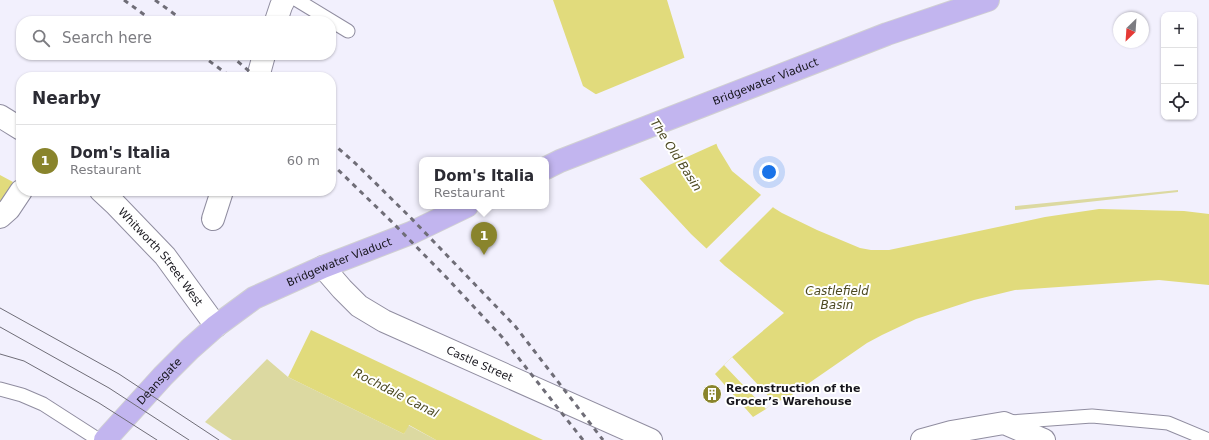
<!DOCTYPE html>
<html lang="en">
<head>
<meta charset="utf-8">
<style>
  :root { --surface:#fff; --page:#f7f7f7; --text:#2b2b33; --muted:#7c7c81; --line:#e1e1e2; --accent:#89842c }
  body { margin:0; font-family:"DejaVu Sans",sans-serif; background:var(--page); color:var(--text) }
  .controls { position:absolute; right:12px; top:12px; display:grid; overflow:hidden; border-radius:8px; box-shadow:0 1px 3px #0004 }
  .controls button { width:36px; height:36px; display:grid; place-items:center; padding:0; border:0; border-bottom:1px solid var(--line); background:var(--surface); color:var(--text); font:20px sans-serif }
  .compass { position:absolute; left:1113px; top:12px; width:36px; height:36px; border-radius:50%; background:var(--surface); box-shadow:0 1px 3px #0004; rotate:205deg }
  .you { position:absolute; left:769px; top:172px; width:14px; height:14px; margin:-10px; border:3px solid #fff; border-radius:50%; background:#1a73e8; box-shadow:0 0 0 6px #1a73e833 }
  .badge { display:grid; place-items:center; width:26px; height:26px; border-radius:50%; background:var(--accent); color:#fff; font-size:13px; font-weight:700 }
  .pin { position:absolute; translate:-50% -33px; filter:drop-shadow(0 1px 2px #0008) }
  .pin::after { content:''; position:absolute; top:21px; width:14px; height:12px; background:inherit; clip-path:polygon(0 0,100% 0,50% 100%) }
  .popup { position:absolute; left:419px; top:157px; width:130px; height:52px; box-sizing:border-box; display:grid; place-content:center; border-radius:8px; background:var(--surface); filter:drop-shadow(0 1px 3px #0005); font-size:13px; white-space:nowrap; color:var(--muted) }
  .popup b { font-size:15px; color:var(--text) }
  .popup::after { content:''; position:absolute; left:50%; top:100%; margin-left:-8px; border:8px solid transparent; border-top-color:var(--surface) }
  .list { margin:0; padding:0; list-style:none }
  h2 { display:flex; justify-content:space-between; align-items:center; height:52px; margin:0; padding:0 16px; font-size:17px }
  h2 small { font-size:13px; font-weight:400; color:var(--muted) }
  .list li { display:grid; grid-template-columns:26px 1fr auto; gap:12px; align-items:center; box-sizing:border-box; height:72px; padding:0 16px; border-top:1px solid var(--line) }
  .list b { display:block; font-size:15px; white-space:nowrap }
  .list p { margin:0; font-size:13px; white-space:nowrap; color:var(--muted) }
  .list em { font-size:13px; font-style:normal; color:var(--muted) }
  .icon { flex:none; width:22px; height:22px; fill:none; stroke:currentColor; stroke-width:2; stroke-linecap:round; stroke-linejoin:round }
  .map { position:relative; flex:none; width:1209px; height:440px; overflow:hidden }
  .search { position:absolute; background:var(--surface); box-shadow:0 1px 3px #0004; left:16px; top:16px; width:320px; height:44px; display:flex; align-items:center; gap:10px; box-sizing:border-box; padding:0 14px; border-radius:16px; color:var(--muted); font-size:15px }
  .panel { position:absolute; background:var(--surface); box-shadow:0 1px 3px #0004; left:16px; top:72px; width:320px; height:124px; border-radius:16px }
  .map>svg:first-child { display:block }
</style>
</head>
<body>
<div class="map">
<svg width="1209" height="440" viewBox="0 0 1209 440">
  <rect width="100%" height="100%" fill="#f2f0fd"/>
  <path fill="#dcd9a1" d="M1178,190v2l-163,18v-4z
    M267,359l21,18 116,57 4,-9 28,15h-204l-27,-18z"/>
  <path fill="#e1db7c" d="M553,0h114l20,66 31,82 14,23 28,23 14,14 8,5 35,17 43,18 11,2h18l156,-33 54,-8 85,2 25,3v71l-50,-5 -144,10 -41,10 -58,19 -34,16 -15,8 -81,56 -12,3 -8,7 -13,8 -38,-43 17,-17 52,-44 -59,-47 -34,-32 -51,-55 -41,-78 -2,-6 -14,-9z
    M0,175l13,7 -5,14 -8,7z
    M311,330l232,110h-107l-27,-15 -5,9 -116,-57z"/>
  <path fill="#f2f0fd" d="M686,57l32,86 -80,36 -44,-84z
    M762,194l12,12 -56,56 -13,-12z
    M732,357l42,45 -8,7 -42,-44z"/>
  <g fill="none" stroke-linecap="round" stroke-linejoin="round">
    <g stroke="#908da0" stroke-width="15">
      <path id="lane" d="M297,0l51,31
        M0,389l22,6 21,9 56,36
        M1010,422l82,-6 76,7 41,17"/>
    </g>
    <g stroke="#908da0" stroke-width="24">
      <g id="street">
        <path d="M276,21l5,-15 3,-6"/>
        <path d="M258,77l6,-22"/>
        <path d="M0,217l9,-8 12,-18"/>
        <path d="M213,219l9,-28"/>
        <path id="s1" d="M323,267l19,22 17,17 25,15 267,119"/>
        <path d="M922,440l29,-8 53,-9 40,17"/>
      </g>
    </g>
    <g stroke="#908da0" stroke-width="24">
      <g id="secondary">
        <path d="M0,116l21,13"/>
        <path id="s2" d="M101,191l14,13 50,52 51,70"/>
      </g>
    </g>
    <g stroke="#d0d0d2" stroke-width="24">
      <g id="primary">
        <path id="s3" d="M546,168l14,-7 327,-127 101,-34"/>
        <path id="s4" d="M105,440l58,-64 27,-27 26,-23 38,-28 69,-31 88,-34 56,-27"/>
      </g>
    </g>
    <use href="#lane" stroke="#fff" stroke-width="13"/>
    <use href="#street" stroke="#fff" stroke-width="22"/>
    <use href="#secondary" stroke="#fff" stroke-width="22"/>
    <use href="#primary" stroke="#c2b5ef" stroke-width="22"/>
    <path stroke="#6f6d77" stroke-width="1" d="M0,308l119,66 100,66
      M0,327l109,61 80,52
      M0,354l24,7 75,42 58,37"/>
    <path stroke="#6f6d77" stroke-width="3" stroke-dasharray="5 5" stroke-linecap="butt" d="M124,0l29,21
      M155,0l29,21
      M201,55l30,22
      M230,55l26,22
      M331,142l24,21 54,53 106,110 88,114
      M331,163l62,60 54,55 55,59 81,103"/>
  </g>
  <defs>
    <g id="building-disc" transform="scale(1)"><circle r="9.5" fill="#89842c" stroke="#fff"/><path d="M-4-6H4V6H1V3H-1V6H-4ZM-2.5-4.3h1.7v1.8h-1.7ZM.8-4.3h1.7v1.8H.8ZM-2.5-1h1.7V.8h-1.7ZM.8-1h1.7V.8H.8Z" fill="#fff"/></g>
  </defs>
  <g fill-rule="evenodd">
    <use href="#building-disc" x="712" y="394"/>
  </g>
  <g text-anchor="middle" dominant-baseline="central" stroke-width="4" stroke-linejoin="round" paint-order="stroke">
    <g font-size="11" fill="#16151c" stroke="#fff">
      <text stroke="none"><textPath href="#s3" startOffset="236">Bridgewater Viaduct</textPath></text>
      <text stroke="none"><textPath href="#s2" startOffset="89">Whitworth Street West</textPath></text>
      <text stroke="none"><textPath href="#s4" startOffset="299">Bridgewater Viaduct</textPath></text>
      <text stroke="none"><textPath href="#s1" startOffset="187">Castle Street</textPath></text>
      <text stroke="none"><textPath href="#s4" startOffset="80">Deansgate</textPath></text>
    </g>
    <g font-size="11" font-weight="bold" fill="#16151c" stroke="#fff" text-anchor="start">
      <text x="726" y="388">Reconstruction of the<tspan x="726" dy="13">Grocer’s Warehouse</tspan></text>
    </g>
    <g font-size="12" font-style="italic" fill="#4c4921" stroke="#fff">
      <text transform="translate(676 155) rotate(57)">The Old Basin</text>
      <text x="837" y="291">Castlefield<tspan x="837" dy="14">Basin</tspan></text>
      <text transform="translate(396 393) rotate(27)">Rochdale Canal</text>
    </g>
  </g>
</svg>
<div class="controls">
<button>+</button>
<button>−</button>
<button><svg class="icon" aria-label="locate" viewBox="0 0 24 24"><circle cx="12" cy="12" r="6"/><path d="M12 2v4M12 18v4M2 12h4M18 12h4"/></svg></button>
</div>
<svg class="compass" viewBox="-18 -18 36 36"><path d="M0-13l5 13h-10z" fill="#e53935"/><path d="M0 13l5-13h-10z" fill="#7c7c81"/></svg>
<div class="you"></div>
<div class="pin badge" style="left:484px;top:255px">1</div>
<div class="popup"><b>Dom's Italia</b>Restaurant</div>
<div class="search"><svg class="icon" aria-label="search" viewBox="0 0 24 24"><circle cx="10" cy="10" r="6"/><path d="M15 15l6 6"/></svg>Search here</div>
<section class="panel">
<h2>Nearby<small></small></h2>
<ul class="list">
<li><span class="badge">1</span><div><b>Dom's Italia</b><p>Restaurant</p></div><em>60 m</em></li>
</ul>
</section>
</div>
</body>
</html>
